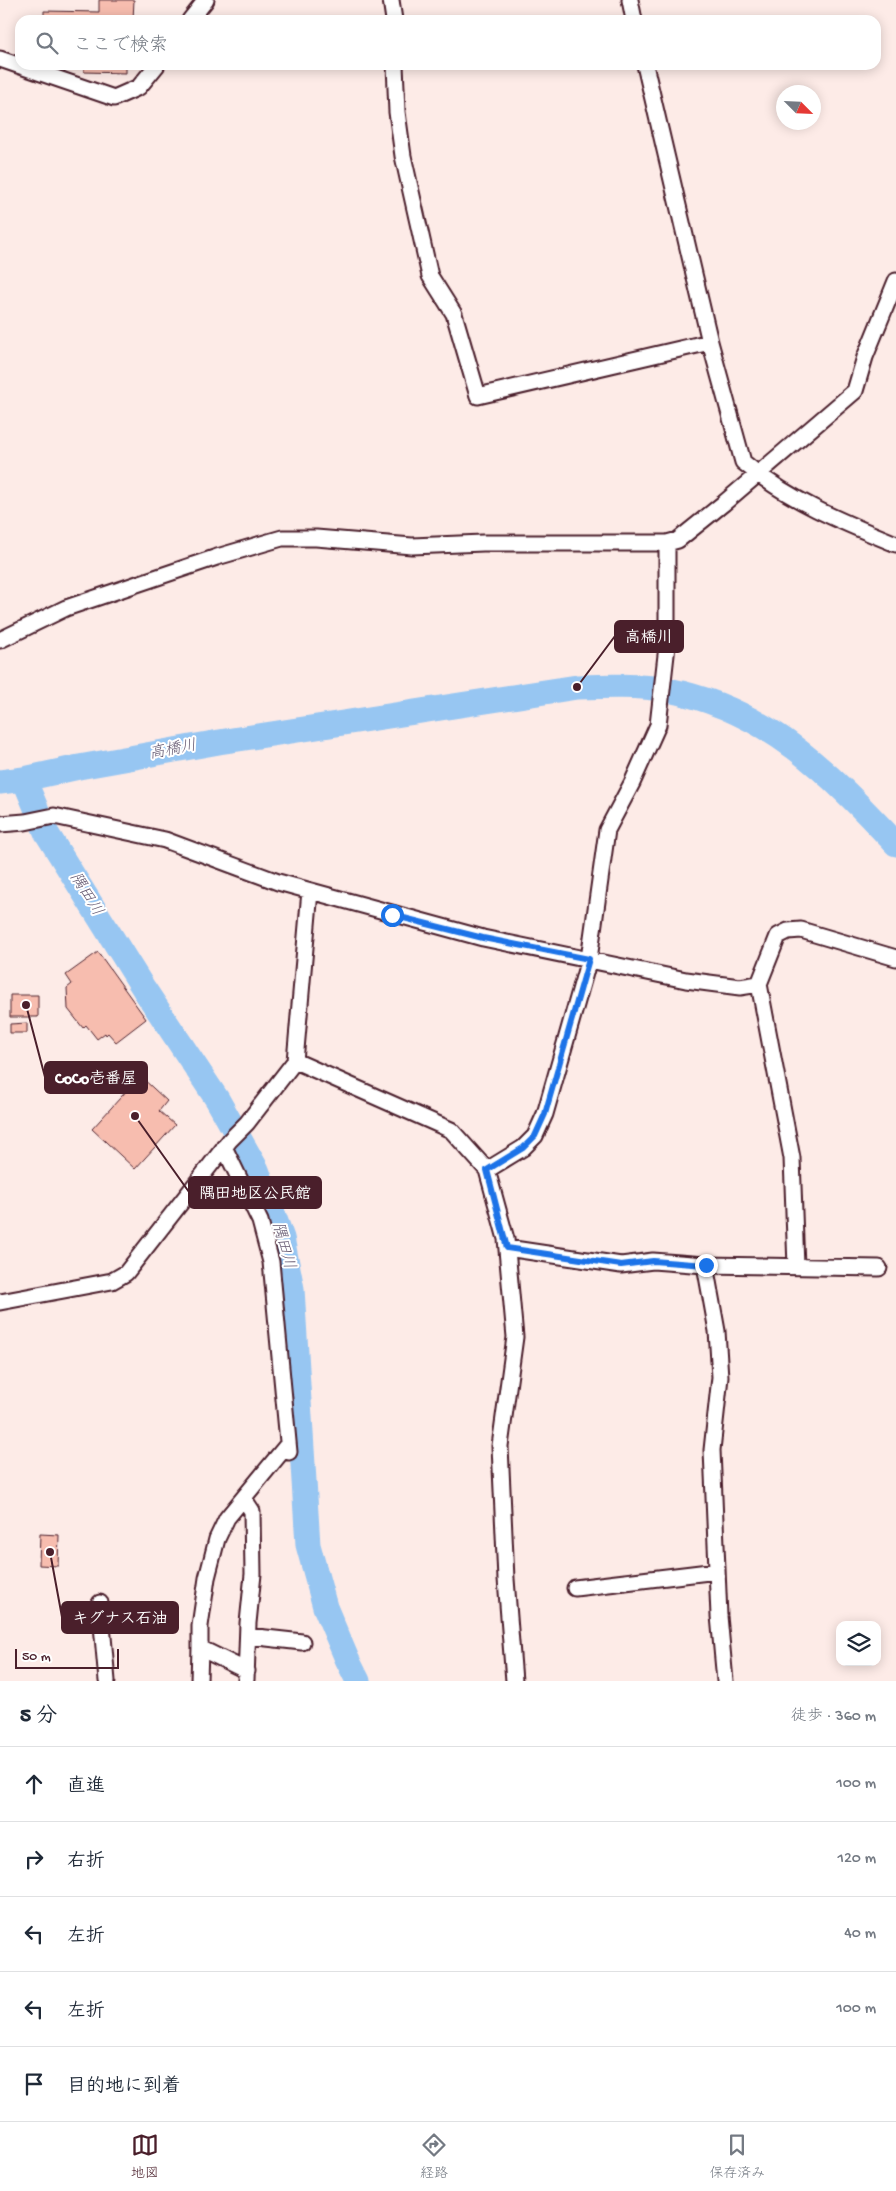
<!DOCTYPE html>
<html lang="ja">
<head>
<meta charset="utf-8">
<style>
  :root { --surface:#fff; --page:#f6f6f7; --text:#1f2937; --muted:#747a83; --line:#e0e1e3; --accent:#4a1f2b }
  body { margin:0; font-family:"Gochi Hand","Klee One",sans-serif; background:var(--page); color:var(--text) }
  .controls { position:absolute; right:15px; bottom:15px; display:grid; overflow:hidden; border-radius:10px; box-shadow:0 2px 12px #0003 }
  .controls button { width:45px; height:45px; display:grid; place-items:center; padding:0; border:0; border-bottom:1px solid var(--line); background:var(--surface); color:var(--text); font:25px sans-serif }
  .compass { position:absolute; left:776px; top:85px; width:45px; height:45px; border-radius:50%; background:var(--surface); box-shadow:0 2px 12px #0003; rotate:114deg }
  .scale { position:absolute; left:15px; bottom:12px; width:104px; box-sizing:border-box; padding-left:5px; border:2px solid #4a1f2b; border-top:0; font-size:14px; line-height:18px; white-space:nowrap; color:#4a1f2b; -webkit-text-stroke:4px #fff; paint-order:stroke }
  .stop { position:absolute; width:15px; height:15px; margin:-11px; border:4px solid #1a73e8; border-radius:50%; background:#fff }
  .stop.end { background:#1a73e8; border-color:#fff; box-shadow:0 1px 5px #0008 }
  .list { margin:0; padding:0; list-style:none }
  h2 { display:flex; justify-content:space-between; align-items:center; height:65px; margin:0; padding:0 20px; font-size:21px }
  h2 small { font-size:16px; font-weight:400; color:var(--muted) }
  .list li { display:grid; grid-template-columns:32px 1fr auto; gap:15px; align-items:center; box-sizing:border-box; height:75px; padding:0 20px; border-top:1px solid var(--line) }
  .list b { display:block; font-size:19px; white-space:nowrap }
  .list em { font-size:16px; font-style:normal; color:var(--muted) }
  .icon { flex:none; width:28px; height:28px; fill:none; stroke:currentColor; stroke-width:2; stroke-linecap:round; stroke-linejoin:round }
  .map { position:relative; flex:none; width:896px; height:1681px; overflow:hidden }
  .search { position:absolute; background:var(--surface); box-shadow:0 2px 12px #0003; left:15px; right:15px; top:15px; height:55px; display:flex; align-items:center; gap:12px; box-sizing:border-box; padding:0 18px; border-radius:15px; color:var(--muted); font-size:19px }
  .sheet { height:440px; background:var(--surface) }
  nav { display:flex; justify-content:space-around; align-items:center; box-sizing:border-box; height:70px; border-top:1px solid var(--line); background:var(--surface); font-size:14px; color:var(--muted) }
  nav a { display:grid; justify-items:center; gap:2px }
  nav .on { color:var(--accent) }
  .map>svg:first-child { display:block }
</style>
</head>
<body>
<div class="map">
<svg width="896" height="1681" viewBox="0 0 896 1681">
  <rect width="100%" height="100%" fill="#fdebe7"/>
  <filter id="ink" filterUnits="userSpaceOnUse"><feTurbulence type="fractalNoise" baseFrequency=".02" numOctaves="2"/><feDisplacementMap in="SourceGraphic" scale="10" xChannelSelector="R" yChannelSelector="G"/><feConvolveMatrix kernelMatrix="1 2 1 2 8 2 1 2 1" color-interpolation-filters="sRGB"/></filter>
  <g filter="url(#ink)">
    <g fill="none" stroke-linecap="round" stroke-linejoin="round">
      <path stroke="#97c6f2" stroke-width="25" d="M24,779l22,53 98,157 73,110 40,71 25,68 10,51 16,256 17,62 22,52 11,22
        M0,782l24,-3 55,-12 140,-25 358,-55c30,-1 61,-2 91,3 101,20 161,83 228,154"/>
    </g>
    <path fill="#f7bdaf" stroke="#4a1f2b" d="M99,0h35l-1,20h-89v-9l55,1z
      M84,65h42v8l-42,-1z
      M98,952l48,67 -30,23 -8,-9 -2,2 -1,-2 -8,6 -11,-14 -3,3 -15,-19 -1,-21 5,-4 -6,-9z
      M10,995h28v22h-28z
      M27,1023v10h-17v-9z
      M140,1076l27,25 -8,10 16,14 -40,44 -43,-40z
      M40,1534l19,1 -1,31 -19,-1z"/>
    <g fill="none" stroke-linecap="round" stroke-linejoin="round">
      <g stroke="#4a1f2b" stroke-width="19">
        <path id="street" d="M391,0l3,20
          M630,0l4,20
          M190,20l16,-20
          M0,59l114,39 25,-11 18,-22
          M395,65l2,47 6,44 27,120 24,38 24,82 232,-54
          M645,65l65,277 33,120c45,38 99,60 153,82
          M0,640l66,-32 151,-51 65,-19h34l96,8 71,-3h184l11,-3 46,-37 131,-112 10,-34 31,-76
          M0,824l25,-2 29,-6 111,24 113,42 205,56 203,42 54,7 19,-3 19,-48 10,-5 13,-1 95,28
          M759,984l33,174 4,109
          M295,1061l156,69 36,40 19,69 9,98 -15,109 6,133 8,102
          M224,1147l36,74 11,41 18,190
          M487,1170l36,-22 12,-12 10,-22 44,-155 18,-129 25,-47 26,-58 9,-79v-103
          M507,1248l114,17 32,-4 52,4
          M0,1302l112,-21 14,-8 104,-133 17,-17 48,-62 15,-170
          M244,1499l8,12 1,63 -5,49 -2,57
          M575,1588l142,-17
          M100,1603l7,78
          M248,1636l54,6
          M247,1671l-47,-23v-22l7,-48 10,-39 10,-21 61,-74
          M199,1681l1,-33
          M725,1681l-6,-65 -7,-166 8,-73 -3,-46 -12,-66 174,3"/>
      </g>
      <use href="#street" stroke="#fff" stroke-width="15"/>
    </g>
  </g>
  <g fill="none" stroke-linecap="round" stroke-linejoin="round" filter="url(#ink)">
    <path stroke="#1a73e8" stroke-width="6" d="M392,915l91,23 106,21 -44,155 -10,22 -12,12 -36,22 20,78 114,17 32,-4 53,4"/>
  </g>
  <g text-anchor="middle" dominant-baseline="central" stroke-width="4" stroke-linejoin="round" paint-order="stroke">
    <g font-size="16" font-style="italic" fill="#655971" stroke="#fff">
      <text transform="translate(173 751) rotate(-11)">高橋川</text>
      <text transform="translate(85 895) rotate(58)">隅田川</text>
      <text transform="translate(282 1246) rotate(75)">隅田川</text>
    </g>
  </g>
  <path fill="none" stroke="#4a1f2b" stroke-width="2" d="M577 687L615 636M26 1005L45 1077M135 1116L189 1192M50 1552L62 1617"/>
  <g fill="#4a1f2b" stroke="#fff" stroke-width="2">
    <circle cx="577" cy="687" r="5"/>
    <circle cx="26" cy="1005" r="5"/>
    <circle cx="135" cy="1116" r="5"/>
    <circle cx="50" cy="1552" r="5"/>
  </g>
  <g fill="#4a1f2b" stroke="#4a1f2b" stroke-width="2">
    <rect x="615" y="621" width="68" height="31" rx="5"/>
    <rect x="45" y="1062" width="102" height="31" rx="5"/>
    <rect x="189" y="1177" width="132" height="31" rx="5"/>
    <rect x="62" y="1602" width="116" height="31" rx="5"/>
  </g>
  <g font-size="16" text-anchor="middle" font-weight="bold" fill="#fff">
    <text x="649" y="642">高橋川</text>
    <text x="96" y="1083">CoCo壱番屋</text>
    <text x="255" y="1198">隅田地区公民館</text>
    <text x="120" y="1623">キグナス石油</text>
  </g>
</svg>
<div class="controls">
<button><svg class="icon" aria-label="layers" viewBox="0 0 24 24"><path d="M12 4l9 5-9 5-9-5zM3 14l9 5 9-5"/></svg></button>
</div>
<svg class="compass" viewBox="-18 -18 36 36"><path d="M0-13l5 13h-10z" fill="#e53935"/><path d="M0 13l5-13h-10z" fill="#747a83"/></svg>
<div class="scale">50 m</div>
<div class="stop" style="left:392px;top:915px"></div>
<div class="stop end" style="left:706px;top:1265px"></div>
<div class="search"><svg class="icon" aria-label="search" viewBox="0 0 24 24"><circle cx="10" cy="10" r="6"/><path d="M15 15l6 6"/></svg>ここで検索</div>
</div>
<section class="sheet">
<h2>5 分<small>徒歩 · 360 m</small></h2>
<ul class="list">
<li><svg class="icon" aria-label="ahead" viewBox="0 0 24 24"><path d="M12 20V5M6 11l6-6 6 6"/></svg><div><b>直進</b></div><em>100 m</em></li>
<li><svg class="icon" aria-label="right" viewBox="0 0 24 24"><path d="M7 20v-9h11M14 6l5 5-5 5"/></svg><div><b>右折</b></div><em>120 m</em></li>
<li><svg class="icon" aria-label="left" viewBox="0 0 24 24"><path d="M17 20v-9H6M10 6l-5 5 5 5"/></svg><div><b>左折</b></div><em>40 m</em></li>
<li><svg class="icon" aria-label="left" viewBox="0 0 24 24"><path d="M17 20v-9H6M10 6l-5 5 5 5"/></svg><div><b>左折</b></div><em>100 m</em></li>
<li><svg class="icon" aria-label="arrive" viewBox="0 0 24 24"><path d="M6 21V4h12l-3 4 3 4H6"/></svg><div><b>目的地に到着</b></div></li>
</ul>
</section>
<nav>
<a class="on"><svg class="icon" aria-label="map" viewBox="0 0 24 24"><path d="M3 6l6-2 6 2 6-2v14l-6 2-6-2-6 2zM9 4v14M15 6v14"/></svg>地図</a>
<a><svg class="icon" aria-label="directions" viewBox="0 0 24 24"><path d="M12 3l9 9-9 9-9-9zM9 14v-3h6M13 9l2 2-2 2"/></svg>経路</a>
<a><svg class="icon" aria-label="saved" viewBox="0 0 24 24"><path d="M7 4h10v16l-5-4-5 4z"/></svg>保存済み</a>
</nav>
</body>
</html>
